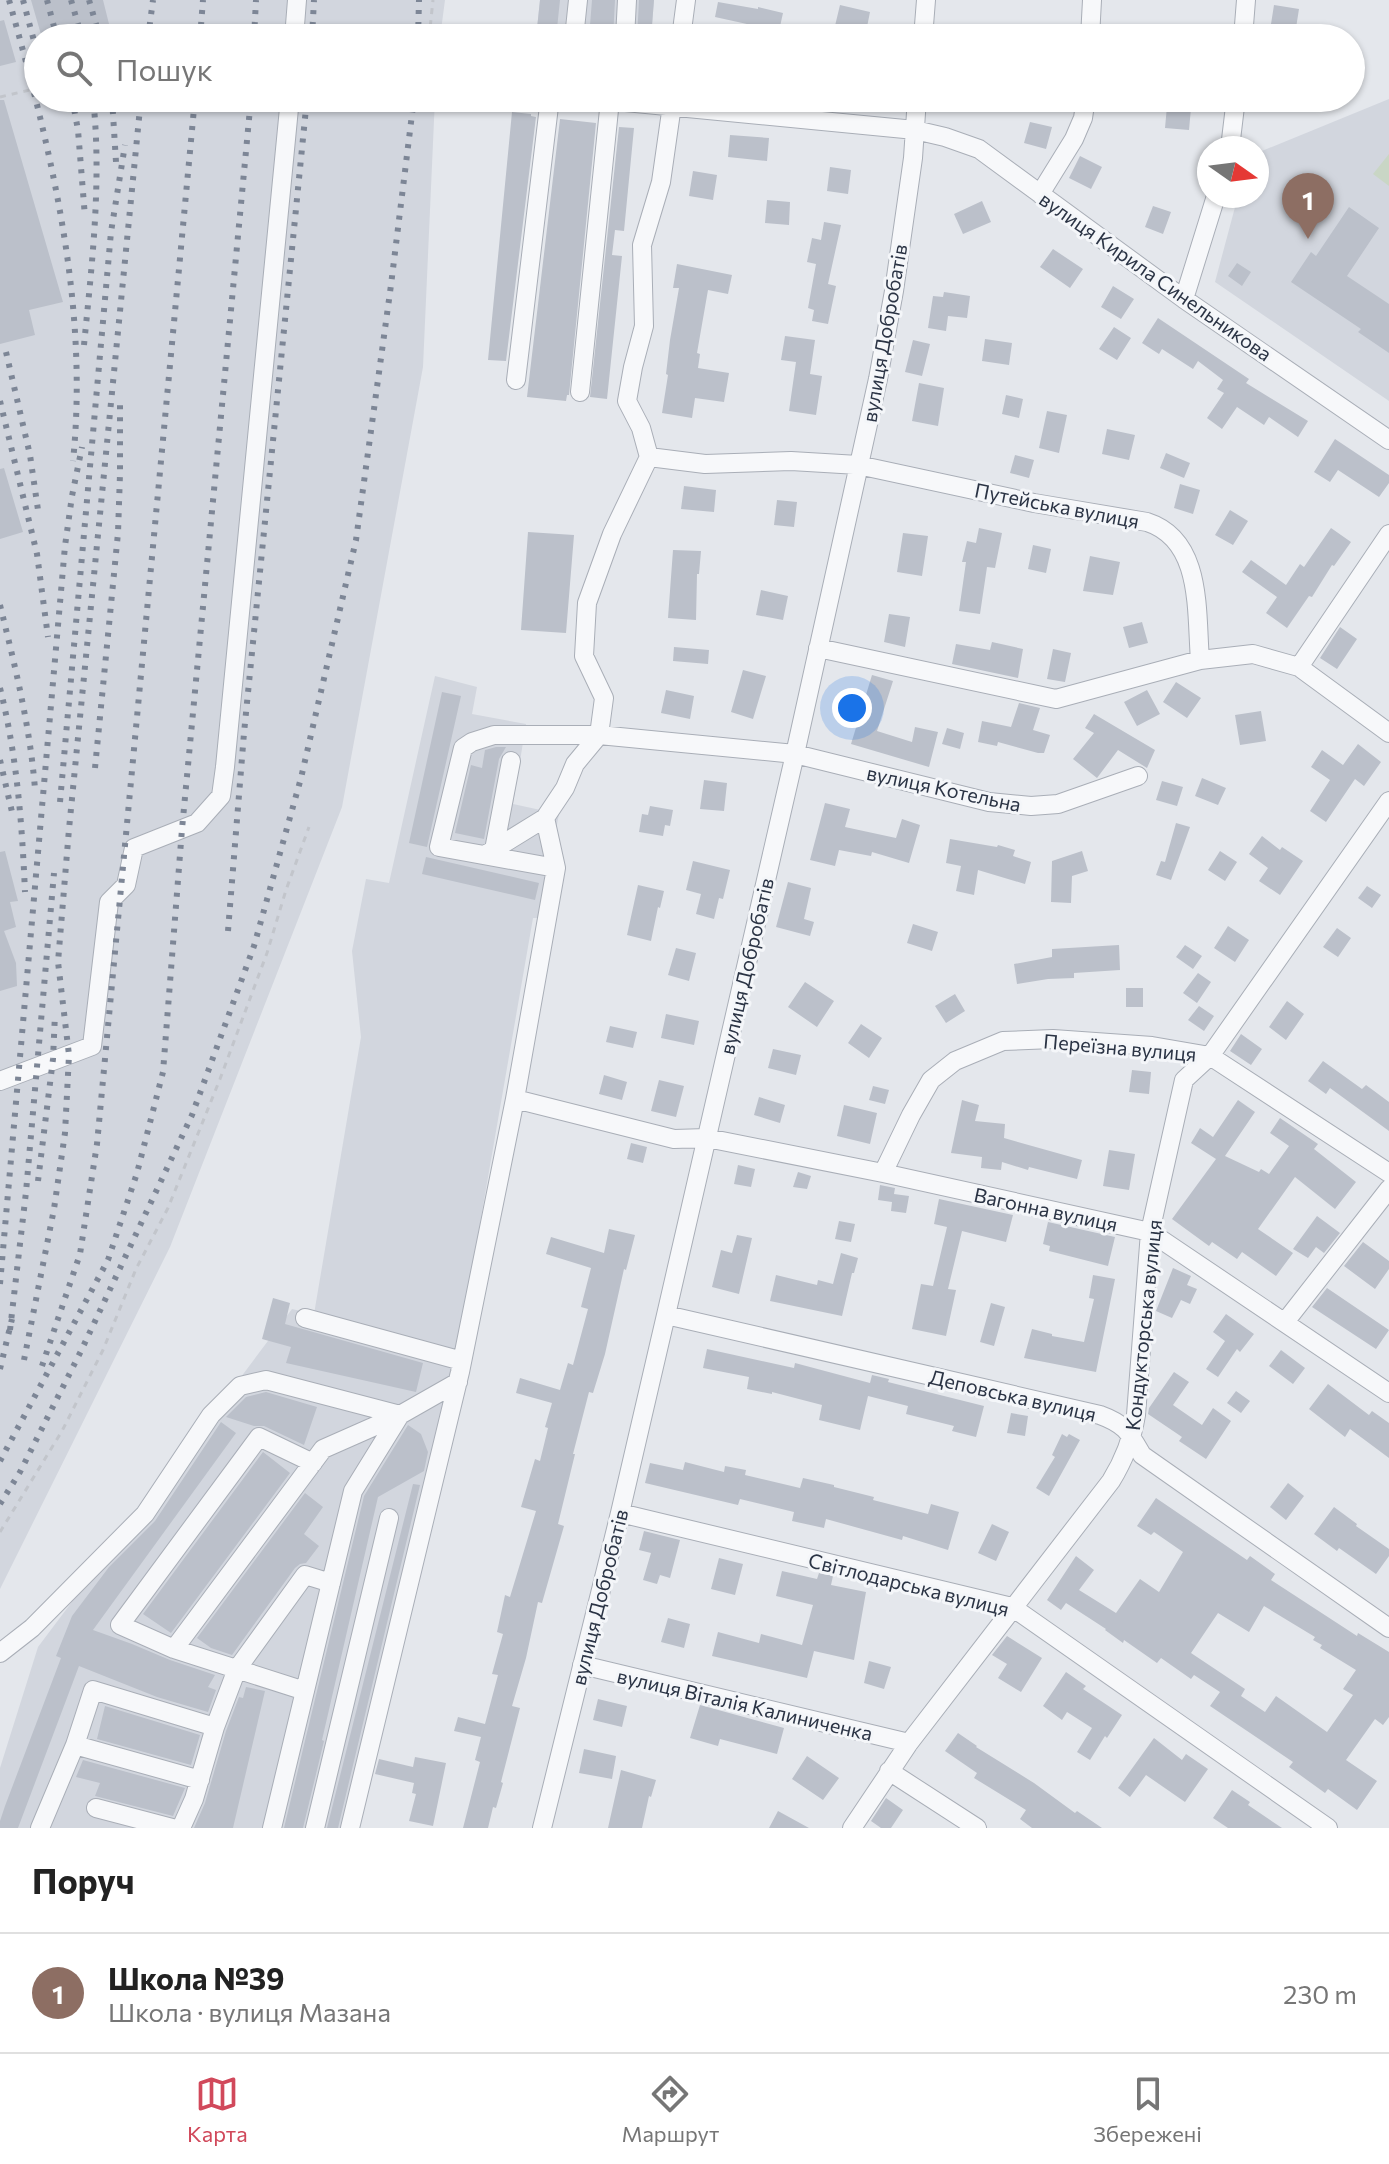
<!DOCTYPE html>
<html lang="uk">
<head>
<meta charset="utf-8">
<style>
  :root { --surface:#fff; --page:#f6f6f6; --text:#222; --muted:#767676; --line:#e0e0e0; --accent:#d1495b }
  body { margin:0; font-family:Commissioner,sans-serif; background:var(--page); color:var(--text) }
  .compass { position:absolute; left:1197px; top:136px; width:72px; height:72px; border-radius:50%; background:var(--surface); box-shadow:0 2px 6px #0004; rotate:104deg }
  .you { position:absolute; left:852px; top:708px; width:28px; height:28px; margin:-20px; border:6px solid #fff; border-radius:50%; background:#1a73e8; box-shadow:0 0 0 12px #1a73e833 }
  .badge { display:grid; place-items:center; width:52px; height:52px; border-radius:50%; background:var(--accent); color:#fff; font-size:26px; font-weight:700 }
  .pin { position:absolute; translate:-50% -66px; filter:drop-shadow(0 2px 4px #0008) }
  .pin::after { content:''; position:absolute; top:42px; width:28px; height:24px; background:inherit; clip-path:polygon(0 0,100% 0,50% 100%) }
  .list { margin:0; padding:0; list-style:none }
  h2 { display:flex; justify-content:space-between; align-items:center; height:104px; margin:0; padding:0 32px; font-size:34px }
  h2 small { font-size:26px; font-weight:400; color:var(--muted) }
  .list li { display:grid; grid-template-columns:52px 1fr auto; gap:24px; align-items:center; box-sizing:border-box; height:120px; padding:0 32px; border-top:2px solid var(--line) }
  .list b { display:block; font-size:30px; white-space:nowrap }
  .list p { margin:0; font-size:26px; white-space:nowrap; color:var(--muted) }
  .list em { font-size:26px; font-style:normal; color:var(--muted) }
  .icon { flex:none; width:44px; height:44px; fill:none; stroke:currentColor; stroke-width:2; stroke-linecap:round; stroke-linejoin:round }
  .map { position:relative; flex:none; width:1389px; height:1828px; overflow:hidden }
  .search { position:absolute; background:var(--surface); box-shadow:0 2px 6px #0004; left:24px; right:24px; top:24px; height:88px; display:flex; align-items:center; gap:20px; box-sizing:border-box; padding:0 28px; border-radius:44px; color:var(--muted); font-size:30px }
  .sheet { height:224px; background:var(--surface) }
  nav { display:flex; justify-content:space-around; align-items:center; box-sizing:border-box; height:112px; border-top:2px solid var(--line); background:var(--surface); font-size:22px; color:var(--muted) }
  nav a { display:grid; justify-items:center; gap:4px }
  nav .on { color:var(--accent) }
  .map>svg:first-child { display:block }
</style>
</head>
<body>
<div class="map">
<svg width="1389" height="1828" viewBox="0 0 1389 1828">
  <rect width="100%" height="100%" fill="#e4e7ec"/>
  <path fill="#d2d6de" d="M0,0h445l-5,38h-402v60h397l-12,269 -81,440 -172,440 -170,342z
    M540,0h114l-3,38h-115z
    M1389,99v302l-174,-119 23,-86h19v-43z
    M435,676l42,11 -5,27 54,10 -13,80 46,10 -20,104h-6l-75,432 -102,478h-356v-60l38,-121 254,-338 22,5 47,-277 -9,-86 14,-72 23,4z"/>
  <path fill="#c9d6c5" d="M1389,154v32l-16,-12z"/>
  <path fill="#bbc0ca" fill-rule="evenodd" d="M31,0h72l8,32 -18,6h-51z
    M540,0h20l-4,38h-20z
    M592,0h23l-2,38h-24z
    M639,0h15l-3,38h-14z
    M718,2l40,7v-2l25,6 -4,18 -64,-14z
    M840,5l30,7 -5,25 -31,-7z
    M1274,5l25,4 -3,19 -25,-4z
    M4,20l12,42 -16,4v-45z
    M0,100h4l59,202 -34,8 6,25 -35,9z
    M1167,106l24,2 -2,22 -24,-2z
    M512,112l19,2v2l5,1 -30,244 -18,-1z
    M560,119l36,4 -27,272h-2l-1,6 -39,-4z
    M1030,122l22,5 -6,22 -22,-6z
    M619,127l15,1 -10,103 -9,-1 -3,25 10,1 -15,143 -17,-2z
    M730,135l39,3 -2,23 -39,-4z
    M1080,156l22,11 -11,22 -22,-11z
    M830,167l21,3 -3,24 -21,-3z
    M693,171l24,4 -4,25 -24,-4z
    M767,200l23,2 -1,23 -24,-2z
    M982,201l9,21 -28,12 -9,-20z
    M1153,206l18,6 -8,22 -18,-7z
    M1349,207l30,21 -32,48 42,28v49l-31,-21 3,-3 -70,-47 20,-30 5,4z
    M824,222l17,3 -13,59 8,2 -8,38 -16,-3 2,-11 -6,-2 8,-44 -9,-2 5,-24 9,2z
    M1053,249l30,20 -13,19 -30,-21z
    M1237,263l14,9 -9,14 -14,-10z
    M677,264l55,11 -4,19 -20,-4 -11,63 3,1 -2,14 31,5 -5,29 -29,-4 -3,20 -30,-5 6,-38 -2,-1 4,-34 9,-52h-6z
    M1113,286l21,13 -13,20 -20,-12z
    M944,292l26,4 -3,22 -19,-2 -2,15 -18,-3 5,-32 10,1z
    M1158,318l91,61 -3,4 62,38 -10,16 -29,-20 -5,8 -27,-18 -15,22 -15,-11 17,-25 -7,-4 6,-9 -25,-19 -5,8 -31,-20 -3,5 -17,-11z
    M1114,327l17,11 -14,22 -18,-11z
    M785,336l30,4 -5,34 12,2 -6,39 -27,-4 7,-49 -15,-2z
    M985,339l27,4 -3,22 -27,-4z
    M913,340l17,4 -8,32 -17,-4z
    M919,383l25,5 -6,38 -26,-5z
    M1006,395l17,4 -4,19 -17,-4z
    M1047,411l20,4 -8,38 -20,-5z
    M1107,429l28,6 -6,25 -27,-6z
    M1335,439l54,36v8l-10,14 -41,-27 -8,12 -16,-10z
    M1166,453l24,10 -6,15 -24,-10z
    M1015,455l19,5 -5,18 -19,-5z
    M4,468l19,64 -23,7v-70z
    M1180,484l20,6 -7,24 -19,-6z
    M684,486l32,4 -2,22 -33,-3z
    M777,500l20,2 -3,25 -20,-2z
    M1230,510l18,11 -15,24 -18,-10z
    M979,528l23,5 -7,35 -8,-1 -7,47 -21,-3 7,-49h-4l5,-21 9,2z
    M1331,528l20,14 -17,24 -2,-1 -20,32 -3,-1 -22,32 -21,-15 11,-16 -35,-25 9,-12 35,25 14,-21 4,3z
    M528,532l46,3 -8,98 -45,-3z
    M903,533l25,3 -6,40 -25,-4z
    M1033,545l18,4 -5,24 -18,-4z
    M673,550l28,1 -2,23h-2l-1,46 -28,-2z
    M1090,556l30,6 -7,33 -30,-4z
    M761,590l27,6 -5,24 -27,-5z
    M889,614l21,3 -5,30 -21,-5z
    M1142,622l6,21 -19,5 -6,-21z
    M1340,627l17,12 -20,30 -17,-11z
    M992,642l31,7 -5,29 -66,-14 4,-20 34,6z
    M674,647l35,3 -1,14 -35,-3z
    M1053,649l18,4 -6,29 -18,-3z
    M743,670l23,6 -13,43 -22,-7z
    M872,675l21,6 -16,50 35,11 3,-15 23,5 -9,35 -78,-23z
    M1176,682l25,16 -14,20 -24,-16z
    M666,690l28,6 -4,23 -29,-6z
    M1147,690l13,24 -23,12 -13,-24z
    M442,692l19,4 -34,151 -18,-4z
    M1019,703l21,5 -7,22 17,5 -6,18h-6l-40,-11 -1,4 -19,-4 4,-21 29,6z
    M1261,711l5,30 -26,4 -5,-30z
    M1094,714l61,36 -8,18 -29,-18 -21,28 -24,-19 21,-26 -9,-5z
    M947,728l17,5 -4,16 -18,-5z
    M1358,744l23,18 -17,24 -9,-7 -29,43 -16,-11 20,-31 -19,-13 11,-17 21,15z
    M496,747h10l-7,12 -15,80 -29,-6 16,-68 11,3 3,-18z
    M1202,778l24,10 -8,17 -23,-9z
    M704,780l23,3 -3,28 -24,-2z
    M1162,781l21,6 -6,19 -21,-6z
    M825,803l25,6 -5,18 51,11 6,-19 18,6 -11,38 -37,-11 -1,4 -32,-6 -4,16 -25,-6z
    M650,806l23,4 -3,16 -5,-1 -2,11 -24,-4 3,-18 6,1z
    M1176,823l14,4 -19,53 -15,-5 5,-14 4,1z
    M1262,836l18,14 2,-3 21,14 -23,34 -21,-14 9,-13 -19,-14z
    M950,839l47,8 1,-2 17,5 -2,6 18,6 -6,22 -47,-14 -4,25 -18,-4 5,-25 -15,-3z
    M5,851l13,50 -8,1 6,25 -12,4 12,32 1,23 -17,5v-139z
    M1082,851l6,20 -16,5 -1,27 -20,-1 1,-41z
    M1220,851l17,11 -12,19 -17,-11z
    M426,857l113,26 -4,17 -113,-26z
    M693,861l37,9 -7,29 -4,-1 -5,21 -18,-5 5,-20 -15,-4z
    M788,882l23,6 -7,31 10,3 -4,14 -34,-9z
    M638,885l26,6 -4,17 -2,-1 -7,34 -24,-6z
    M1367,886l14,9 -9,13 -14,-10z
    M913,924l25,8 -6,19 -25,-8z
    M1228,926l21,14 -14,22 -21,-14z
    M1337,928l14,10 -13,19 -15,-10z
    M1119,945l1,25 -46,3v5l-26,1 -31,5 -3,-20 38,-7v-8z
    M1185,945l17,11 -9,13 -17,-12z
    M676,948l20,5 -7,28 -21,-6z
    M1198,973l13,9 -14,21 -14,-10z
    M805,982l29,19 -17,26 -29,-20z
    M1126,988h17v19h-17z
    M955,994l10,17 -19,12 -11,-17z
    M1287,1001l17,13 -18,26 -17,-13z
    M1199,1006l15,10 -10,15 -16,-11z
    M666,1014l33,7 -5,24 -33,-7z
    M861,1024l21,14 -13,20 -21,-15z
    M610,1026l27,6 -4,16 -27,-6z
    M1241,1034l21,15 -11,16 -21,-14z
    M773,1049l28,6 -5,20 -28,-7z
    M1323,1061l39,28 4,-4 23,17v29l-59,-43 -4,6 -18,-13z
    M1132,1070l19,2 -2,22 -20,-2z
    M604,1075l23,7 -5,18 -23,-6z
    M659,1080l25,6 -8,31 -25,-6z
    M873,1086l16,4 -4,14 -16,-4z
    M759,1097l26,8 -5,18 -26,-8z
    M962,1100l17,5 -4,16 30,3 -1,14 78,22 -5,19 -48,-12 -1,3 -26,-8 -1,8 -20,-2 1,-11 -31,-4z
    M1238,1100l17,12 -30,44 34,16 2,-3 8,5 20,-28 -19,-13 10,-15 38,26 -4,5 42,33 -21,27 -40,-32 -37,52 35,24 -17,23 -34,-24 -5,7 -25,-17 -3,4 -37,-27 44,-60 -25,-16 9,-15 13,9z
    M844,1105l33,8 -7,31 -33,-8z
    M631,1143l16,4 -4,16 -16,-4z
    M1109,1150l26,4 -6,36 -26,-4z
    M738,1165l17,4 -4,18 -17,-3z
    M798,1172l13,4 -4,13 -14,-2z
    M880,1185l15,3 -1,6 15,2 -3,17 -15,-2 1,-9 -14,-2z
    M939,1199l74,16 -7,27 -44,-11 -14,58 8,1 -10,46 -34,-7 9,-45 12,2 14,-59 -13,-3z
    M1317,1216l23,17 -16,20 -8,-6 -8,11 -15,-9z
    M839,1221l16,3 -4,18 -16,-3z
    M1048,1222l67,15 -7,29 -59,-15 1,-5 -7,-2z
    M609,1229l26,6 -9,35 -2,-1 -19,85 -12,39 -4,-1 -16,62h2l-17,70 6,2 -22,77 -4,-1 -12,56 -14,48 8,2 -19,74 2,1 -7,25 -3,-1 -5,21h-25l17,-66 -5,-2 6,-23 -27,-6 4,-14 27,7 13,-49 -6,-1 11,-40 -6,-2 8,-37 5,2 26,-86 -15,-4 14,-48 5,2 8,-33 -3,-1 7,-24 -36,-10 4,-15 40,12 8,-27 5,2 15,-56 -7,-2 10,-39 -45,-14 5,-17 53,16z
    M737,1235l15,3 -13,56 -27,-7 9,-37 11,3z
    M1363,1242l26,19v8l-14,20 -31,-23z
    M841,1253l17,5 -4,15h-2l-10,43 -72,-15 6,-26 41,10 1,-5 15,4z
    M1173,1268l18,8 -4,9 10,4 -7,15 -9,-4 -9,18 -16,-7z
    M1093,1275l22,4 -19,93 -72,-14 8,-29 20,5v2l32,6 10,-43 -5,-1z
    M1327,1288l62,42 -13,19 -64,-42z
    M273,1298l17,5 -5,21 138,39 -7,29 -130,-29 5,-16 -29,-8z
    M991,1303l14,4 -11,39 -14,-4z
    M1226,1314l28,20 -14,18 -3,-3 -19,28 -12,-8 19,-28 -12,-9z
    M707,1349l87,19 1,-5 75,20 2,-8 17,4 -1,3 96,24 -8,31 -24,-6 2,-5 -48,-12 2,-8 -40,-10 -8,34 -41,-10 3,-15 -50,-13v2l-25,-5 2,-12 -46,-9z
    M1281,1350l24,18 -12,16 -24,-18z
    M1174,1372l15,10 -16,23 29,20 11,-17 18,13 -25,38 -27,-18 3,-4 -34,-23 1,-6z
    M1328,1384l41,31 3,-4 17,12v35l-39,-29 -5,8 -36,-28z
    M1236,1391l14,10 -9,12 -14,-10z
    M266,1392l51,15 -13,38 -40,-19h-10l-28,-9 20,-20z
    M1011,1413l17,3 -3,20 -18,-3z
    M221,1422l15,11 -143,197 39,14 38,16 45,15 -7,12 8,3 -8,22 -51,-15 -78,-31 -61,162h-18v-7l5,-15 56,-148 -5,-2 16,-40 37,-49 46,-46z
    M408,1425l13,9 7,18 -4,19 -46,26 -56,243 2,1 -21,87h-19l80,-332z
    M1062,1434l5,3 2,-3 11,6 -31,56 -13,-8 19,-31 -3,-2z
    M263,1452l27,21 -119,160 -28,-19z
    M685,1462l39,10 1,-6 21,4 -1,5 55,13 3,-10 31,7v2l40,10 -1,3 55,14 3,-10 28,8 -11,38 -45,-14 -1,4 -76,-21 -2,9 -32,-7 2,-9 -54,-13 -2,6 -93,-22 5,-20 33,7z
    M1288,1483l16,13 -18,24 -16,-13z
    M413,1484l7,1 -82,343h-11z
    M305,1493l18,14 -19,27 15,12 -13,17 -6,1 -5,4 -63,87 -21,-7 -14,-10z
    M1156,1498l91,62 3,-4 25,18 -4,6 86,56 1,-3 31,19v65l-6,8 -8,-6 -29,41 31,21 -20,29 -29,-21 -3,4 -36,-26 4,-5 -83,-56 10,-14 -26,-17 -3,4 -30,-21 -4,5 -33,-23 -1,3 -18,-13 1,-1 -40,-26 -5,7 -14,-10 29,-44 18,14 -15,20 37,23 24,-34 19,13 24,-40 -29,-20 -3,3 -14,-9zM1264,1606l51,31 -2,3 9,5 -2,3 36,22 -13,19 10,6 -26,37 -51,-36 -11,16 -24,-16 4,-7 -54,-36 27,-40 31,19z
    M1334,1507l23,17 -1,2 33,23v7l-13,18 -37,-26 -2,3 -23,-17z
    M992,1524l17,8 -13,29 -18,-8z
    M644,1531l36,9 -10,38 -10,-3 -3,9 -14,-4 8,-27 -12,-3z
    M719,1558l24,6 -8,31 -24,-6z
    M782,1571l35,8 2,-6 14,3 -2,9 35,7 -12,68 -40,-9 -7,27 -95,-22 6,-24 41,11 2,-9 41,11 11,-40 -37,-9z
    M668,1618l22,6 -6,24 -23,-6z
    M1007,1636l35,22 -21,34 -23,-14 9,-14 -15,-9z
    M869,1661l22,6 -7,22 -20,-6z
    M1066,1672l20,14 -3,3 39,26 -15,23 -2,-2 -15,24 -13,-8 15,-24 -25,-16 -5,8 -19,-14z
    M246,1687l19,4 -32,137h-39l11,-25 21,-72 13,-34 4,1z
    M598,1699l29,7 -5,21 -29,-7z
    M700,1705l84,23 -7,26 -57,-15 -2,7 -28,-8z
    M105,1706l95,29 -9,30 -94,-26z
    M958,1733l19,13 -1,1 58,36 41,30 2,-2 25,17h-70l-12,-9 6,-9 -52,-32 3,-5 -32,-22z
    M1154,1738l28,22 4,-6 22,15 -23,33 -39,-27 -16,22 -12,-9z
    M584,1749l32,7 -4,23 -33,-6z
    M807,1756l32,22 -16,22 -31,-21z
    M415,1757l31,6 -13,63 -24,-5 7,-27 -4,-1 2,-10 -39,-9 4,-15 34,8z
    M83,1760l102,28 -12,28 -78,-20 5,-13 -24,-6z
    M621,1770l35,10 -5,17 -2,-1 -7,32h-34z
    M1232,1790l18,12 -2,3 34,23h-54l-15,-10z
    M886,1798l17,12 -12,18h-10l-10,-7z
    M778,1811l31,17h-40z"/>
  <g fill="none" stroke-linecap="round" stroke-linejoin="round">
    <g stroke="#a9aeb7" stroke-width="20">
      <path id="minor" d="M294,38l3,-38
        M574,38l4,-38
        M625,38l2,-38
        M681,38l5,-38
        M923,38l3,-38
        M1090,38l2,-38
        M1243,38l3,-38
        M584,98l331,32 30,7 34,12 205,150 205,141
        M1230,148l6,-50
        M1040,194l34,-55 9,-21 3,-20
        M1184,299l32,-103
        M516,380l34,-282
        M580,392l30,-292
        M649,457l56,7 86,-3 67,4 176,38 113,19c56,18 49,90 53,138
        M649,457l-8,-29 -14,-27 6,-34 11,-41 -2,-81 19,-63 12,-84
        M818,648l238,51 144,-39 53,-6 46,13 90,66
        M1299,667l90,-133
        M494,850l17,-89
        M485,855l60,-37 20,-30 10,-24 24,-29 5,-37 -20,-42 3,-53 25,-69 37,-77
        M556,868l-117,-21 24,-99 9,-6 22,-7h105l196,19 194,48 42,4 27,-2 80,-28
        M0,1081l92,-35 17,-144 17,-17 8,-37 63,-25 24,-27 4,-29 65,-669
        M515,1099l159,40 33,-1 176,35 267,59 239,161
        M883,1173l28,-58 20,-35 24,-19 48,-20 50,-2 99,7 58,10 179,117
        M666,1315l434,100c25,9 29,17 42,40l247,173
        M305,1318l157,43
        M1285,1322l104,-133
        M620,1513l392,94 316,221
        M174,1649l149,-200 77,-34
        M0,1653l32,-25 113,-114 66,-99 29,-29 26,-6 134,35
        M582,1665l327,78
        M305,1691l-131,-42 -54,-24 139,-188 54,26
        M889,1771l88,57
        M200,1780l-125,-35 18,-55 122,37
        M96,1808l76,20
        M40,1828l35,-83
        M181,1828l13,-29 21,-72 22,-58 68,-94 26,8
        M272,1828l81,-337 47,-76 58,-33
        M315,1828l74,-310
        M350,1828l110,-456 55,-273 41,-231 -11,-50
        M542,1828l78,-315 46,-198 129,-561 83,-375 16,-88 19,-133 4,-60
        M852,1828l57,-85 202,-262c13,-21 21,-41 25,-66l14,-183 34,-152 26,-24 179,-255"/>
    </g>
    <path stroke="#c2c5cb" stroke-width="3" stroke-dasharray="6 6" stroke-linecap="butt" d="M429,38l4,-38
      M0,97l38,-9
      M0,1532l62,-101 41,-81 33,-81 32,-61 52,-129 47,-126 19,-63 23,-63"/>
    <use href="#minor" stroke="#f7f8fa" stroke-width="18"/>
    <path stroke="#7d8696" stroke-width="6" stroke-dasharray="4 8" stroke-linecap="butt" d="M9,0c42,149 80,304 64,461
      M23,0l15,56
      M47,0l10,38
      M71,0l11,38
      M89,0l11,38
      M148,38l5,-38
      M200,38l3,-38
      M254,38l2,-38
      M312,38l2,-38
      M418,38l1,-38
      M72,98l6,32 7,87
      M112,98l4,64
      M84,345c8,-82 18,-165 9,-247
      M6,352l24,103 8,55
      M0,401l37,153 11,83
      M0,605c15,61 30,121 35,184
      M0,688c17,68 22,135 25,204
      M0,760l12,52
      M95,768l23,-235 2,-59v-69
      M60,802l51,-570 14,-87
      M228,931l16,-198 63,-635
      M38,1181l15,-122 2,-45
      M0,1284l65,-738 7,-50 10,-49
      M10,1330l16,-138 28,-319
      M24,1360l30,-151 11,-76 4,-78 -11,-93 11,-133 72,-731
      M42,1366l38,-112 17,-110 98,-1046
      M0,1369l12,-50
      M0,1461l108,-201 29,-87 26,-101 19,-243 69,-731
      M0,1504l20,-32 61,-121 111,-236 62,-169 47,-168 55,-238 35,-255 23,-187"/>
  </g>
  <g text-anchor="middle" dominant-baseline="central" stroke-width="6" stroke-linejoin="round" paint-order="stroke">
    <g font-size="20" fill="#2b3445" stroke="#f4f6f9">
      <text transform="translate(1156 276) rotate(35)">вулиця Кирила Синельникова</text>
      <text transform="translate(884 333) rotate(-80)">вулиця Добробатів</text>
      <text transform="translate(1057 505) rotate(11)">Путейська вулиця</text>
      <text transform="translate(944 788) rotate(12)">вулиця Котельна</text>
      <text transform="translate(746 966) rotate(-77)">вулиця Добробатів</text>
      <text transform="translate(1120 1047) rotate(5)">Переїзна вулиця</text>
      <text transform="translate(1046 1209) rotate(12)">Вагонна вулиця</text>
      <text transform="translate(1143 1325) rotate(-84)">Кондукторська вулиця</text>
      <text transform="translate(1013 1395) rotate(13)">Деповська вулиця</text>
      <text transform="translate(909 1584) rotate(14)">Світлодарська вулиця</text>
      <text transform="translate(599 1597) rotate(-76)">вулиця Добробатів</text>
      <text transform="translate(745 1704) rotate(13)">вулиця Віталія Калиниченка</text>
    </g>
  </g>
</svg>
<svg class="compass" viewBox="-18 -18 36 36"><path d="M0-13l5 13h-10z" fill="#e53935"/><path d="M0 13l5-13h-10z" fill="#767676"/></svg>
<div class="you"></div>
<div class="pin badge" style="left:1308px;top:239px;background:#8d6e63">1</div>
<div class="search"><svg class="icon" aria-label="search" viewBox="0 0 24 24"><circle cx="10" cy="10" r="6"/><path d="M15 15l6 6"/></svg>Пошук</div>
</div>
<section class="sheet">
<h2>Поруч<small></small></h2>
<ul class="list">
<li><span class="badge" style="background:#8d6e63">1</span><div><b>Школа №39</b><p>Школа · вулиця Мазана</p></div><em>230 m</em></li>
</ul>
</section>
<nav>
<a class="on"><svg class="icon" aria-label="map" viewBox="0 0 24 24"><path d="M3 6l6-2 6 2 6-2v14l-6 2-6-2-6 2zM9 4v14M15 6v14"/></svg>Карта</a>
<a><svg class="icon" aria-label="directions" viewBox="0 0 24 24"><path d="M12 3l9 9-9 9-9-9zM9 14v-3h6M13 9l2 2-2 2"/></svg>Маршрут</a>
<a><svg class="icon" aria-label="saved" viewBox="0 0 24 24"><path d="M7 4h10v16l-5-4-5 4z"/></svg>Збережені</a>
</nav>
</body>
</html>
